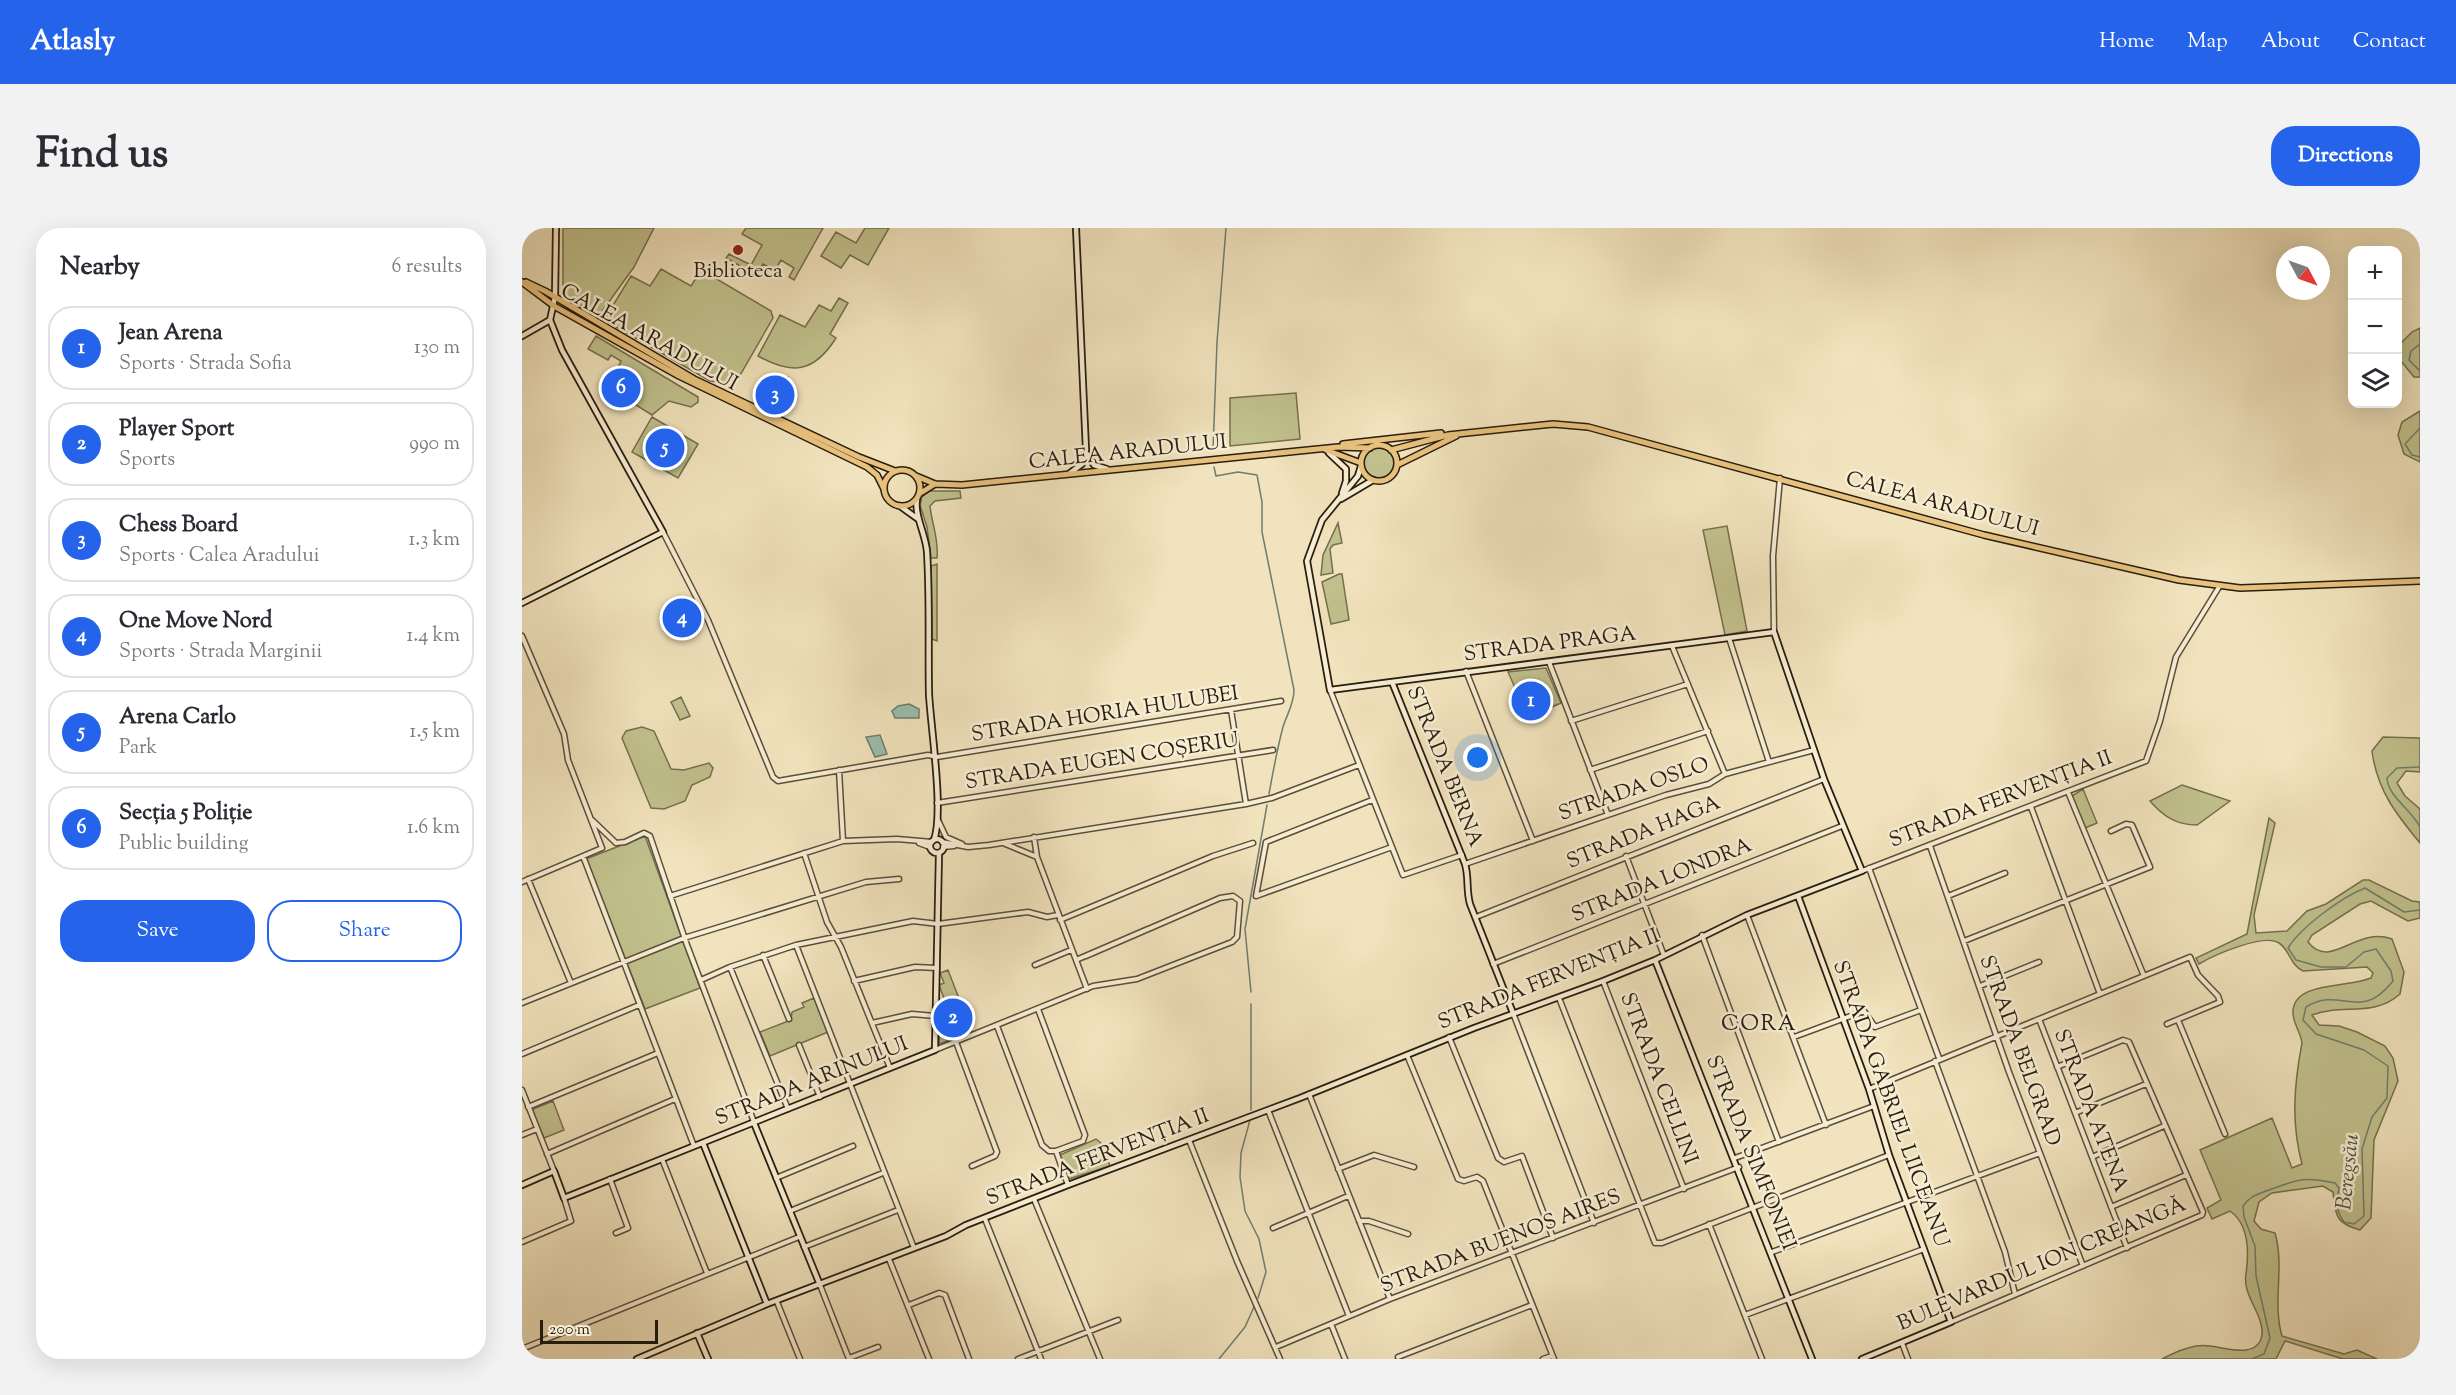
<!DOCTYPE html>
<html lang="en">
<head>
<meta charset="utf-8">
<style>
  :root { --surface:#fff; --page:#f2f2f3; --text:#2b2b33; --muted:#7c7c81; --line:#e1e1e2; --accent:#2563eb }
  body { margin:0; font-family:"Sorts Mill Goudy",serif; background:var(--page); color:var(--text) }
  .controls { position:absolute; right:18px; top:18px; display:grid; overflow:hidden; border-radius:12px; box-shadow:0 6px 24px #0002 }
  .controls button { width:54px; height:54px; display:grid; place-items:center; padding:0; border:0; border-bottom:2px solid var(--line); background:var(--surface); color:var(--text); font:30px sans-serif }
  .compass { position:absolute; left:1754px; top:18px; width:54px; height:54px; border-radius:50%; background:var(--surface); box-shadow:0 6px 24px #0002; rotate:131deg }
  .scale { position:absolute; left:18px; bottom:15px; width:118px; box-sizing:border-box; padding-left:6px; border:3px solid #291d0e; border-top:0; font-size:16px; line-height:21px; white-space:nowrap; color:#291d0e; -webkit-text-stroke:4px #f6edd4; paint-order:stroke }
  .you { position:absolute; left:956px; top:530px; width:21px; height:21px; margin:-15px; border:4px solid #fff; border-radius:50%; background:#1a73e8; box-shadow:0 0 0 9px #1a73e833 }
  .badge { display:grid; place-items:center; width:39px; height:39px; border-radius:50%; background:var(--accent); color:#fff; font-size:20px; font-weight:700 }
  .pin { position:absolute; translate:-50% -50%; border:3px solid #fff; box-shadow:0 2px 6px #0006 }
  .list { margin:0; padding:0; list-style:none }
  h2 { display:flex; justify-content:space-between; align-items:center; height:78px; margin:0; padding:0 24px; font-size:26px }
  h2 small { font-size:20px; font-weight:400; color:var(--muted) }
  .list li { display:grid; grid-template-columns:39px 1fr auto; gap:18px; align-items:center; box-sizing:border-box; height:84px; margin:0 12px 12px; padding:0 12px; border:2px solid var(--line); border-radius:24px }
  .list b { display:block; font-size:22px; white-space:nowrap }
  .list p { margin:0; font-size:20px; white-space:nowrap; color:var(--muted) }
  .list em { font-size:20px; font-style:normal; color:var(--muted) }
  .actions { display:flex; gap:12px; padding:18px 24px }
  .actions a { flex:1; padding:14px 0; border:2px solid var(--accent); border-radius:24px; text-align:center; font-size:21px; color:var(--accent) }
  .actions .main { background:var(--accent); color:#fff }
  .icon { flex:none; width:33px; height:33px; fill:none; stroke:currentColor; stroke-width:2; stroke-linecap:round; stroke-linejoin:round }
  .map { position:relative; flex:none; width:1898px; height:1131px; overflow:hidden; border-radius:24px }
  header { display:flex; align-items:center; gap:36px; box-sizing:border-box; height:84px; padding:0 30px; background:var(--accent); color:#fff }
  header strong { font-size:28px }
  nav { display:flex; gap:33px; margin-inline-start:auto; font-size:21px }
  .intro { display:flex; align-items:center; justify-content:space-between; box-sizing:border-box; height:144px; padding:0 36px }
  h1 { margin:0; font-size:42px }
  .button { padding:15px 27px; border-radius:24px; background:var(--accent); color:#fff; font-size:21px; font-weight:700 }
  main { display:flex; gap:36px; padding:0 36px }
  aside { flex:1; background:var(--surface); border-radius:24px; box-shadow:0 6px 24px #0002 }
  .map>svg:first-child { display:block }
</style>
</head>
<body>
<header>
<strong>Atlasly</strong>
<nav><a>Home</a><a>Map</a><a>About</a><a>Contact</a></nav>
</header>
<div class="intro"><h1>Find us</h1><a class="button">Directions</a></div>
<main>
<aside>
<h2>Nearby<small>6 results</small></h2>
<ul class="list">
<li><span class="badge">1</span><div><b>Jean Arena</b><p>Sports · Strada Sofia</p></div><em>130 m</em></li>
<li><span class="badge">2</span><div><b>Player Sport</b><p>Sports</p></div><em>990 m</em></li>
<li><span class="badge">3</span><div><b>Chess Board</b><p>Sports · Calea Aradului</p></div><em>1.3 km</em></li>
<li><span class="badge">4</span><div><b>One Move Nord</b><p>Sports · Strada Marginii</p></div><em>1.4 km</em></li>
<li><span class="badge">5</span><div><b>Arena Carlo</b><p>Park</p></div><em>1.5 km</em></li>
<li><span class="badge">6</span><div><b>Secția 5 Poliție</b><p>Public building</p></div><em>1.6 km</em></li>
</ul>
<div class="actions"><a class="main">Save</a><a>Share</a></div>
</aside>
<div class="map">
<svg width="1898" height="1131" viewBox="0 0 1898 1131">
  <rect width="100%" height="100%" fill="#f1e3bd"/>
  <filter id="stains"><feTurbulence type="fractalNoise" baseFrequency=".00333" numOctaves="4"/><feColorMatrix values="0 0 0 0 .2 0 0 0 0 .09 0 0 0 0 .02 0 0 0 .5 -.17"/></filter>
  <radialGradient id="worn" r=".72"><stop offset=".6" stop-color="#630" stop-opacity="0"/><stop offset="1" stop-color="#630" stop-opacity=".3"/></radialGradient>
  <path fill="#c1c18d" stroke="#756f4e" stroke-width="1.5" d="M41,0h91l-20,39 -36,50 -35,-24z
    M224,0h77l-29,52 -5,-3 5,-9 -13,-8 -6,10 -12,-6 -7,11 -30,-17 3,-4 22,11 11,-20 -20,-11z
    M343,0h24l-21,37 -18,-10 -9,13 -20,-12 15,-24 20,11z
    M139,41l30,17 7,-11 4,2 3,-5 66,39 2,7 -38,66 -25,-3 -106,-61 27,-44 19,10z
    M317,70l9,5 -18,31 6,4c-22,35 -44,37 -78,18l22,-41 25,12 14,-22 12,6z
    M1898,100v49h-6l-13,-16v-18l11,-11z
    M74,108l102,61v5l-7,5 -22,-6 -17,14 -21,-13 3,-12 -21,-12 8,-17 -10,-6 -3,5 -20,-11z
    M266,149l5,10 -12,17 -14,-7 -1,-6 -10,-3z
    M774,165l4,46 -70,7v-48z
    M1898,183v51l-16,-8 -6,-19 4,-13z
    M130,189l46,27 -20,34 -46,-26z
    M842 235a15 15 0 1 1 30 0a15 15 0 1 1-30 0Z
    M407,263h31l1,7 -26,3 -5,5c2,19 9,33 7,52h-6l-4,-31 -7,-22 2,-8z
    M816,295l4,20 -9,2 -3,4 3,24 -12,2 2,-20z
    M1205,298l20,105 -22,4 -22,-105z
    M415,336v77l-5,-2 -1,-73z
    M817,346h3l7,46 -18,4 -9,-42z
    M1024,440l15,35 -33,14 -20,-45z
    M159,469l9,19 -10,4 -9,-18z
    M120,499l12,4 17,38 13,1 25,-7 4,5 -3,9 -18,8 -7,16 -21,8 -13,-1 -29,-70 4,-7z
    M1861,509l37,1v34l-14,-1 -9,12 8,13 15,13v34c-24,-29 -43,-53 -48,-92z
    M1660,557l48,16 -33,24c-21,0 -34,-9 -47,-24z
    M1561,561l14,34 -12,5 -13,-32z
    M1747,590l6,5 -21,92 2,18 31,-2 20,-20 19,-7 37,-24h6l43,21 8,1v16l-12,3 -37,-20 -11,3 -48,31 -4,7c23,29 47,-16 84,-3l12,33 -4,22c-27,24 -56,9 -88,21l7,10 20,1 18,6 28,14 8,12 5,23 -24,59 -3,78 -11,12c-25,-7 -24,-14 -27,-38l-10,-6 -51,7 -13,9 -5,19 7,8 14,4c10,34 -3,69 7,103l62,18 13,-4 20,9h-34l-58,-18 -9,18h-114c13,-7 32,-16 48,-13 17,2 48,13 52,-11 2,-21 -20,-39 -16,-61 3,-21 4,-49 -16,-63l-18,8 -5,-11 14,-8 -21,-50 72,-32 20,50 10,-4c-11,-41 -8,-79 0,-121 -1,-11 -10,-20 -9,-32 2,-30 55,-23 78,-33l2,-5 -6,-6 -64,4c-13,-6 -13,-21 -24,-28 -15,-10 -65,12 -80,21l-3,-6 51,-24z
    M123,608l55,152 -55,21 -59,-150z
    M426,742l24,62 -33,12 1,-39 6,-1 -7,-19 5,-2 -4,-10z
    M292,770l14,34 -58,24 -10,-24 31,-12 1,-8 12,-5 -2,-4z
    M31,873l11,29 -20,8 -13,-28z
    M574,911l6,5 8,22 -41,13 -9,-24z"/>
  <path fill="#9bbeb0" stroke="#6d7e6f" stroke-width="1.5" d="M387,476l10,5v9h-24l-3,-7 6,-5z
    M358,507l7,19 -12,3 -9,-20z"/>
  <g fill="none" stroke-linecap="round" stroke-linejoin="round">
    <path stroke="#6d7e6f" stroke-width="1.5" d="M1898,116l-9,7 -2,9 11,11
      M1898,200l-15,16 7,11 8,2
      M691,222l4,-108 9,-114
      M692,239l2,9 22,-4 19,3 5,27v30l32,158c0,14 -7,24 -11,37 -6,22 -10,45 -14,67
      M1898,539l-23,1 -10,10c1,19 25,32 33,49
      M729,764l-6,-63 22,-124
      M729,882v-106
      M728,892l-9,33 -1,24 5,34 14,28 7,33 -8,26
      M697,1131l26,-32 9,-20
      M1730,1131l12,-5 6,-16 -14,-62 -1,-30 -11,-29 -1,-11c8,-10 12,-11 23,-15 32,-11 34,-15 69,-8l4,5c-3,14 -3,23 5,34l10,2 10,-8 -2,-67 10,-32 15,-19 1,-32 -24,-16 -48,-16 -13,-14 3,-13c36,-22 53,17 87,-26l-2,-10 -15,-22 -12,3 -18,15h-25l-25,-7 -8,-12c13,-21 54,-51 77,-60l39,24 16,-2"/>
    <g stroke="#5b4e3a" stroke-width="7">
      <path id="street" d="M141,304l45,88 65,157 5,4 150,-26 9,2 344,-56
        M1252,404l-1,-76 7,-78
        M0,408l42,98 4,26 34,88 -80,34
        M1207,410l40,124
        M1150,418l53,128
        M1027,434l59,153
        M944,443l67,170
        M808,462l73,185 59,-20
        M709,482l15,94
        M1049,493l117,-37
        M317,542l4,71
        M1068,542l118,-39
        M1546,564l76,184
        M850,572l-106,42 -10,54 136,-49
        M415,575l336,-53
        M1509,579l69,187
        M70,592l24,23 9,-1 19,-9 6,3 37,109 67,177
        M416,592l8,17 16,7
        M512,609l3,20
        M420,614l26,5 21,-2 257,-41 26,-6 87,-33
        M397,615l11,4
        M481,615l34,14 50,132
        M1408,618l79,226 74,194
        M421,619l11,-1
        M282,625l23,69 14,25 49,121
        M61,628l111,290
        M1104,628l37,97
        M943,636l201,-69 43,-11 16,-10 89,-24
        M1347,640l70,190
        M1340,643l284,-110 14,-40 16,-64 43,-70
        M6,651l43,104
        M148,668l173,-55 54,-2 35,3
        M1426,668l57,-23
        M1225,687l79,210
        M954,689l348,-138
        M538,692l153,-64 40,-13
        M1180,707l77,207
        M1442,713l186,-74 -18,-42 -6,-1 -15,7
        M274,717l118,303
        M241,727l26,64
        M554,732l72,-31
        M971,736l349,-138
        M513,737l36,-15
        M208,739l58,142
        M179,752l29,-13 66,-22 117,-24 25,3 90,-12 19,5 11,-2
        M332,753l61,-14 22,1
        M1081,753l81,208
        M1458,758l59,-24
        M1037,770l96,245h7l227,-88
        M0,775l162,-65 182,-56 33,-3
        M516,781l47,126 -2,6 -27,10
        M991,785l81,210
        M1517,791l88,229
        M1656,792l47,114
        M350,795l40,-9 23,2
        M475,798l45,119 7,6h7l12,34
        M927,809l49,121 6,4 18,-6 31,82
        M1272,809l70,-26 11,16 46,-17
        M434,814l41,110 -2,4 -23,10
        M277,817l21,52
        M413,822l158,-64 44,-7 95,-37 5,-5 3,-36 -7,-5 -13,2 -134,58
        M0,826l117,-49
        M885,827l51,124 6,2 13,-4 6,4 71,178
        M1413,833l70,191 10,42
        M1347,861l321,-132 8,18 20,21 2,6 -53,22
        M0,862l32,81
        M787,866l81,205
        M6,879l130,-54
        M746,882l81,206
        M1553,885l71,-29
        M0,907l15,-6
        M667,912l48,121 43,98
        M25,926l128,-55
        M1570,929l72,-31
        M1213,930l139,-52
        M140,931l45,114
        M816,941l36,-14 40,12
        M254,950l77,-32
        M88,951l18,49 -12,5
        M512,971l66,160
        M1589,979l75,-32
        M268,983l93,-38
        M463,991l56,140
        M837,993h10l39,13
        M1187,996l53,135
        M751,1000l75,-32
        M0,1014l49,-21 -7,-23
        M282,1019l94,-37
        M1250,1024l268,-99
        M367,1031l40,100
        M298,1057l29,74
        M255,1074l23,57
        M387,1077l30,-12 6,2 24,64
        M1223,1087l179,-66
        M1429,1094l251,-107 1,-3 -74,-170 -6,-2 -66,27
        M809,1096l14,35
        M1380,1115l6,16
        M754,1119l114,-48 349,-132
        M0,1121l277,-112
        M876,1129l134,-52
        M327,1130l29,-11
        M496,1131l100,-39
        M1021,1131l9,-3"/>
    </g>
    <g stroke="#291d0e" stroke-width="8">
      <path id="secondary" d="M0,108l28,-16 5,-23 1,-69
        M807,225l17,16v12l-4,12
        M565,226l7,11 13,4
        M548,245l12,-9 4,-14 -10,-222
        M395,271c-3,16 9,36 10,53 3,47 1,95 2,142 2,35 15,118 5,146
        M819,271l32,-19
        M378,278l18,13
        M0,375l141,-71 -101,-182 -12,-30
        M870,454l73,182c4,13 1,26 5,40l43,109
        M408 618a7 7 0 1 1 14 0a7 7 0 1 1-14 0Z
        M1276,668l71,193 20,66 62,167 -89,37
        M1133,732l157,399
        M232,895l66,162
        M181,915l64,161
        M0,957l32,-14 10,27 371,-148 4,-197
        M175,1105l11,26
        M115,1131l130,-55 179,-68 20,-11 102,-40 232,-87 174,-70 129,-47 52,-21 92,-45 115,-44 -38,-92 -50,-147 -444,58 -23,-129 15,-41 36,-44 3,-10"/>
    </g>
    <g stroke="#291d0e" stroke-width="8">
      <path id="primary" d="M0,54l32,24 125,70 188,91 10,8 7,14
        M4,54l19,9 149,88 165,78 36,14
        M821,216l98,-11
        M839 235a18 18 0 1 1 36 0a18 18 0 1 1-36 0Z
        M804,222l35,13
        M869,222l57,-15 105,-11 35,3 396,108 195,45 61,8 180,-7
        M875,237l59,-29
        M362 260a18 18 0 1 1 36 0a18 18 0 1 1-36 0Z
        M394,248l19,8 27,1 376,-38 32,1
        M397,266l16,-10"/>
    </g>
    <use href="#street" stroke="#f6edd4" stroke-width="4"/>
    <use href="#secondary" stroke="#f6edd4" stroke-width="4.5"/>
    <use href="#primary" stroke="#e8c27e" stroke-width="5"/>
  </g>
  <circle fill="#8f2418" stroke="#f6edd4" stroke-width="2" cx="216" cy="22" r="6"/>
  <g text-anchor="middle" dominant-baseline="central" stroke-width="5" stroke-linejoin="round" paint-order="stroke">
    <g font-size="21" fill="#291d0e" stroke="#f6edd4">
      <text x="216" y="44">Biblioteca</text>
    </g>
    <g font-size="21" fill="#291d0e" stroke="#f6edd4">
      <text transform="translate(127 110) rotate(29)">CALEA ARADULUI</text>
      <text transform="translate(606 225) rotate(-6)">CALEA ARADULUI</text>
      <text transform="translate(1420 277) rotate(15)">CALEA ARADULUI</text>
      <text transform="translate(1028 417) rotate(-7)">STRADA PRAGA</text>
      <text transform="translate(583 487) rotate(-9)">STRADA HORIA HULUBEI</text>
      <text transform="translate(580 534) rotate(-9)">STRADA EUGEN COȘERIU</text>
      <text transform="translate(922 539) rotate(68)">STRADA BERNA</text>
      <text transform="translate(1112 562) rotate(-19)">STRADA OSLO</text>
      <text transform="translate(1479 572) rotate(-21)">STRADA FERVENȚIA II</text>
      <text transform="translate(1122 605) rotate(-22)">STRADA HAGA</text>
      <text transform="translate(1140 653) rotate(-22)">STRADA LONDRA</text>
      <text transform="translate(1027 752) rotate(-22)">STRADA FERVENȚIA II</text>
      <text transform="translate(1497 823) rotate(70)">STRADA BELGRAD</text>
      <text transform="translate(1136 851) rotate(69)">STRADA CELLINI</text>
      <text transform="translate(290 854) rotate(-22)">STRADA ARINULUI</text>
      <text transform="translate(1368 876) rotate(70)">STRADA GABRIEL LIICEANU</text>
      <text transform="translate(1568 883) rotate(69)">STRADA ATENA</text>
      <text transform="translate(1228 925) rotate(68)">STRADA SIMFONIEI</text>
      <text transform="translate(576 930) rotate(-21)">STRADA FERVENȚIA II</text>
      <text transform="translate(979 1014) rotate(-21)">STRADA BUENOS AIRES</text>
      <text transform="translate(1520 1037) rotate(-23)">BULEVARDUL ION CREANGĂ</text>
    </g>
    <g font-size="22" letter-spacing="1.5" fill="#291d0e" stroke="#f6edd4">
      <text x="1237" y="797">CORA</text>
    </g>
    <g font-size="22" font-style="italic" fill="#515547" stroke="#f6edd4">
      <text transform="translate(1827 944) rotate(-84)">Beregsău</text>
    </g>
  </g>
  <rect width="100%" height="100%" filter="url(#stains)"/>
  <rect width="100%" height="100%" fill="url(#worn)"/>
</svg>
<div class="controls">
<button>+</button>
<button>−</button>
<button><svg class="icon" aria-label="layers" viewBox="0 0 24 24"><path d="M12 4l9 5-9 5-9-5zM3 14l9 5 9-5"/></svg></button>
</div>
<svg class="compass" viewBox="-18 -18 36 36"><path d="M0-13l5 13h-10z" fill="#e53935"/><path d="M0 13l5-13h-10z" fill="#7c7c81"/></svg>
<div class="scale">200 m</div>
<div class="you"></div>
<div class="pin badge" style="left:1009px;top:473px">1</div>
<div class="pin badge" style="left:431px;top:790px">2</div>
<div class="pin badge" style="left:253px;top:167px">3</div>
<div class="pin badge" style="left:160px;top:390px">4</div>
<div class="pin badge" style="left:143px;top:220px">5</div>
<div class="pin badge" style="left:99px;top:160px">6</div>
</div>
</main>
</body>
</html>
